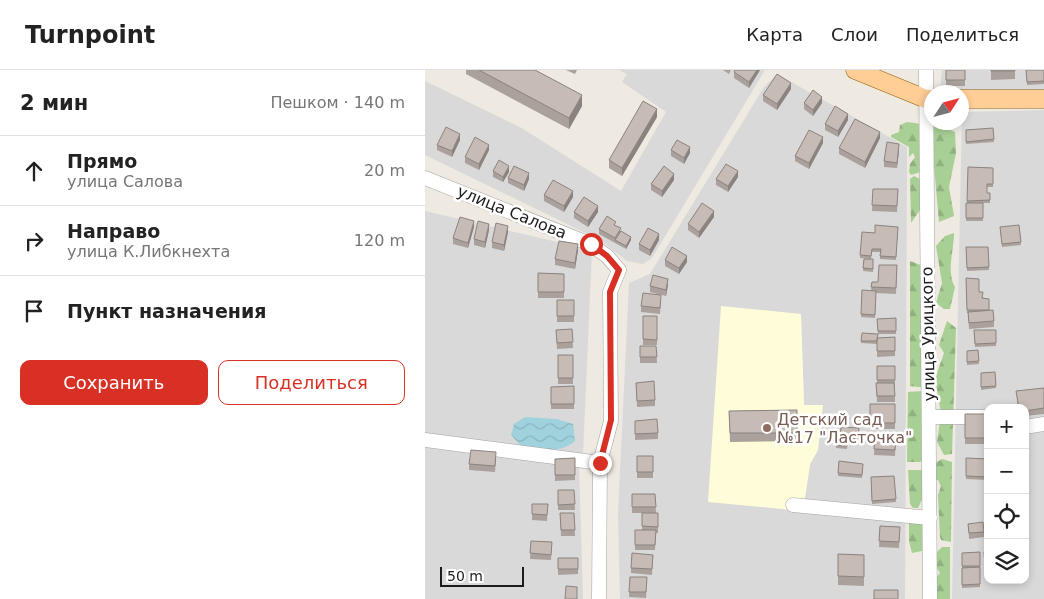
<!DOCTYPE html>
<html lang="ru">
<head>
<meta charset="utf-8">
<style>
  :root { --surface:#fff; --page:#f6f6f6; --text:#222; --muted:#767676; --line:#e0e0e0; --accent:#d93025 }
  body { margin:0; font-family:"DejaVu Sans",sans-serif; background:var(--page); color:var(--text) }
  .controls { position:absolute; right:15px; bottom:15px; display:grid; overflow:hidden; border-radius:10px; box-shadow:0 2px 8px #0003 }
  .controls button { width:45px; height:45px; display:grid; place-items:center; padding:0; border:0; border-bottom:1px solid var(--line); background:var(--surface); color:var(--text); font:25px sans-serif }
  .compass { position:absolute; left:499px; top:15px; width:45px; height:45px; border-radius:50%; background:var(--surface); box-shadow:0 2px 8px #0003; rotate:54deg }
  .scale { position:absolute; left:15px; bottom:12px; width:84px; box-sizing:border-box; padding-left:5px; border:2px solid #1c1c1c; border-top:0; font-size:14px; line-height:18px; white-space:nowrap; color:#1c1c1c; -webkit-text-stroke:4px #fff; paint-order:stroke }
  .stop { position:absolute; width:15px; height:15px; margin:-11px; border:4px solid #d93025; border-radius:50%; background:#fff }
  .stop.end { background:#d93025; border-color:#fff; box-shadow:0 1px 5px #0008 }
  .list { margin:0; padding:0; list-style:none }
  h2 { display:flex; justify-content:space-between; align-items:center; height:65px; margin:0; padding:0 20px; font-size:21px }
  h2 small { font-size:16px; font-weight:400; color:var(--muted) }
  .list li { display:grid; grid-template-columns:32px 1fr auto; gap:15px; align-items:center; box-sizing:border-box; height:70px; padding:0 20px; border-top:1px solid var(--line) }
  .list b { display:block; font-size:19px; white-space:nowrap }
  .list p { margin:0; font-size:16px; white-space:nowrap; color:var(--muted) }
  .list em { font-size:16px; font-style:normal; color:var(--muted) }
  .actions { display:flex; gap:10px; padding:15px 20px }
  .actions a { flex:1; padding:11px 0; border:1px solid var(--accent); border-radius:10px; text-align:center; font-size:18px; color:var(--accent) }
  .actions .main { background:var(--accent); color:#fff }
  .icon { flex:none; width:28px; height:28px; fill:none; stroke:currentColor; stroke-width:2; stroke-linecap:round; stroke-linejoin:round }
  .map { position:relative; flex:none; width:619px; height:529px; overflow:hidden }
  header { display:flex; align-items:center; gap:30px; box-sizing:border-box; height:70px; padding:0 25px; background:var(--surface); border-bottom:1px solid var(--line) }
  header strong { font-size:24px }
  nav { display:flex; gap:28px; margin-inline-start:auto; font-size:18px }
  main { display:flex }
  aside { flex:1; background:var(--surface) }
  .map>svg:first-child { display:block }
</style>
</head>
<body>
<header>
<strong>Turnpoint</strong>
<nav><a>Карта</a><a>Слои</a><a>Поделиться</a></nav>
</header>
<main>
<aside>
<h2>2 мин<small>Пешком · 140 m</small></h2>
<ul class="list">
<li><svg class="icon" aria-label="ahead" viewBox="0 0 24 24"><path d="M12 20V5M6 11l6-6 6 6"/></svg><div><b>Прямо</b><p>улица Салова</p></div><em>20 m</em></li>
<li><svg class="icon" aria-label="right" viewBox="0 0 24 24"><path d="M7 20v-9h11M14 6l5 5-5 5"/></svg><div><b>Направо</b><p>улица К.Либкнехта</p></div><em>120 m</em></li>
<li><svg class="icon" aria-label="arrive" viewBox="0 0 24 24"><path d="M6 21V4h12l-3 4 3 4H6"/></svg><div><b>Пункт назначения</b></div></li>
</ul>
<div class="actions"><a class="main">Сохранить</a><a>Поделиться</a></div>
</aside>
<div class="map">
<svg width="619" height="529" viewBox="0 0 619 529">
  <defs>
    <pattern id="forest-firs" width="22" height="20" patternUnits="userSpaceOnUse" patternTransform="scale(1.25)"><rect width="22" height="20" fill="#a8cf94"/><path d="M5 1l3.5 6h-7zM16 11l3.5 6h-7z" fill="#90b17f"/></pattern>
    <pattern id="water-waves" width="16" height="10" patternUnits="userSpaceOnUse" patternTransform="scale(1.25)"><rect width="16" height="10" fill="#a0d2de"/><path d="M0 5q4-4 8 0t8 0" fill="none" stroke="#89b4be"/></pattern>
  </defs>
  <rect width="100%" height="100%" fill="#eee9e1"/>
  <path fill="#dad9d9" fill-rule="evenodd" d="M194,0h146l-113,188 -9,6 -16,-3 -27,-21 -175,-85v-74l95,46 101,64 45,-79 -44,-30 5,-8z
    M517,0h102v22h-104z
    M352,4l130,73 -2,452h-285l-2,-86 11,-230 21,-9 114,-187zM376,244l3,91 14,45 -8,14 -7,47z
    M619,40v489h-92l10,-487zM563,338h37v172h-37z
    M0,141l167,39 -9,204 -158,-21z
    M0,374l154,19 4,136h-158z"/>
  <path fill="#fffdd9" d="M296,236l80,8 3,91h19l-5,45 -8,14 -7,47 -95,-9z"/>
  <path fill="url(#forest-firs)" d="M482,52l15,2 2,47 -13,4 -2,-3 1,-8 5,-7 -2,-4 -4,4v-10l-18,-10v-2l8,-3 1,-7z
    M503,56l15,1 12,5 1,21 -7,34 5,29 -15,6 -5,-56 -4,-2z
    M489,106l6,3 2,28 -11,16 -1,-44z
    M529,163c0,17 -8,39 1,54l-5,22h-6l-8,-6 6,-20 -6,-37 9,-10z
    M485,191l16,6v121l-16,-2z
    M522,251l9,7 -4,126 -8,1 -7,-13 4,-29 -6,-34 9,-26 -5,-8z
    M498,321l3,66 -6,5h-13l1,-70z
    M517,389l10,3 -1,80 -10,-2 -1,-3 -2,-42 3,-9 -3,-6h-4l-1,-16z
    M483,400h20l-2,21 -8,17h-5l-3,-4z
    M484,448l15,4 -2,29 -10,2 -3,-12z
    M517,477h8v52h-16l1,-20 5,-6 -5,-8 -1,-10z"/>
  <path fill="url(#water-waves)" d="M100,347l32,2 16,5 2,17c-14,13 -34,8 -52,7l-12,-13 3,-11z"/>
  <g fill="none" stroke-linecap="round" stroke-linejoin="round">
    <g stroke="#a3a3a3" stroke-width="15">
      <path id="minor" d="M501,0l4,529
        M0,108l165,66 17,12 12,14 -9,22 1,129 -11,42 -1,136
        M504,347h59
        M600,357l19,-3
        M0,370l175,23
        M368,435l137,13"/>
    </g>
    <g stroke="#945d00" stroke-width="19">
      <path id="major" d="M430,0l71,29h6
        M536,29h83"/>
    </g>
    <use href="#minor" stroke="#fff" stroke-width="14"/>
    <use href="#major" stroke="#ffcd96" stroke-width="18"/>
  </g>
  <path fill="#aaa19c" d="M41,0h69l47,36 -13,23 -103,-55z
    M141,0h11l-2,4z
    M298,0h8l-2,4z
    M335,0l-11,18 -15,-10v-6z
    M521,0h19v16h-19z
    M566,0h24v9l-24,1z
    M601,0h18v14l-17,1z
    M366,19l-14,21 -14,-9v-6z
    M379,33h18l-9,13 -9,-7z
    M232,47l-35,59 -13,-8v-8z
    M423,50l-10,17 -13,-7v-6z
    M568,58l1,14 -28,2v-14z
    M455,68l-15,30 -26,-14v-6z
    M35,70l-8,17 -15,-7v-5z
    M398,73l-14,26 -14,-8v-5z
    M64,80l-10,20 -14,-7v-6z
    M246,80l19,3 -6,11 -13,-8z
    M474,80l-2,18 -13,-1v-6z
    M543,97l25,1v19h-6v6h3v10h-7v18h-17v-18h1z
    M68,101l16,1 -6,10 -10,-5z
    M313,107l-10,15 -12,-7v-6z
    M83,108l21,1 -5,12 -16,-8z
    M249,110l-12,17 -11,-7v-6z
    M448,119h25l-1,23 -25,-1z
    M119,125l29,2 -9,15 -20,-11z
    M149,142h24l-10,15 -14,-9z
    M289,147l-15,21 -11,-8v-6z
    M594,155l2,20 -19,2 -2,-17z
    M191,156l5,5 10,9 -5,9 -27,-15v-5z
    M49,157l-6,21 -15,-4v-6z
    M473,157l-2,33 -16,-1v-7h-8l-1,7 -11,-1 2,-26 13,1z
    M64,160l-4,18 -11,-3v-6z
    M83,162l-4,19 -12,-3v-6z
    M234,170l-9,16 -11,-6v-6z
    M541,177h22l1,23 -22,1z
    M153,180l-3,19 -20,-4v-6z
    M439,189h9v13l-10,-1z
    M240,190l22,2 -8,12 -14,-8z
    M472,195l-1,29 -20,-1 -1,25 -14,-1 1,-27 9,1 1,-9h6z
    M113,203l26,1v24h-26z
    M541,208l13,14 4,6 6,1v12l5,10v6l-25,2 -1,-16h-1z
    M243,215l-2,11 -16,-4v-6z
    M132,230h17v22h-17z
    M236,230l-1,14 -19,-2v-6z
    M218,246h14v29h-14z
    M471,248v16h-18l-1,-15z
    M147,259l1,19 -16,1 -1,-19z
    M549,260l22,13v3l-21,1z
    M437,263l16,5 17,-1v19l-18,1v-13l-16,-1z
    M215,276h16l1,17h-17z
    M553,280l1,14 -12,1v-14z
    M133,285h15v29h-15z
    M452,296h18v36h-18l-1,-19h1z
    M570,302l1,16 -15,2v-17z
    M211,313l19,17v6l-18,1z
    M149,316v23h-23v-22z
    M619,318v26l-19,2v-8h-7l-2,-17z
    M445,334h25v25h-25z
    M372,340v31l-67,1 -1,-31z
    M540,344h23v30h-23z
    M210,351l23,12v6l-23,1z
    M434,358l-1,13h-10l-1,8 -11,-1v-11l4,1z
    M450,366l21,2 -1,18 -21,-1z
    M212,386h16v22h-16z
    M71,388l-1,14 -26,-2v-6z
    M150,388v22l-20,1v-22z
    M541,388l22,1v21l-22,-1z
    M414,391l24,3 -1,14 -24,-2z
    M469,406l2,26 -24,2 -1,-27z
    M133,420h16l1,20h-17z
    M207,424h23l1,19h2v20h-2l-1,17h-20v-20h7v-17h-10z
    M107,434h16l-1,17 -15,-1z
    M135,443h14l1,23h-14z
    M543,454l16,8v5l-15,2z
    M455,456l20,1 -1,21 -20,-1z
    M106,471l21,1 -1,18 -21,-1z
    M555,482v35l-18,1v-35z
    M559,482h4v18h-3z
    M413,484l26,1v31l-26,-1z
    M228,485l-1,20 -21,-2v-5z
    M133,488h20v16l-20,1z
    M205,507h17l-1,21 -17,-1z"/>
  <path fill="#8b837f" d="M332,0h3l-11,18v-6z
    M366,13v6l-14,21v-6z
    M157,25v11l-13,23v-11z
    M397,27v6l-9,13v-6z
    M232,39v8l-35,59v-8z
    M423,44v6l-10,17v-6z
    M455,62v6l-15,30v-6z
    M35,64v6l-8,17v-6z
    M398,67v6l-14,26v-6z
    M474,74v6l-2,18v-5z
    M64,75v5l-10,20v-6z
    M265,77v6l-6,11v-6z
    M84,96v6l-6,10v-5z
    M313,101v6l-10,15v-6z
    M104,103v6l-5,12v-6z
    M249,104v6l-12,17v-6z
    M148,121v6l-9,15v-6z
    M173,136v6l-10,15v-6z
    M289,141v6l-15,21v-6z
    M49,151v6l-6,21v-5z
    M64,154v6l-4,18v-6z
    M83,156v6l-4,19v-6z
    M234,164v6l-9,16v-6z
    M206,167v3l-5,9v-3z
    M153,174v6l-3,19v-6z
    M262,186v6l-8,12v-6z
    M243,209v6l-2,11v-6z"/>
  <path fill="#c6bbb5" stroke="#8b837f" d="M54,0h56l47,25 -13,23z
    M310,0h22l-8,12 -15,-10z
    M521,0h19v10h-19z
    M566,0h24v1h-24z
    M601,0h18v11l-17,1z
    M352,4l14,9 -14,21 -14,-9z
    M388,20l9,7 -9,13 -9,-7z
    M218,31l14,8 -35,59 -13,-8z
    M410,36l13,8 -10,17 -13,-7z
    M430,49l25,13 -15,30 -26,-14z
    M21,57l14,7 -8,17 -15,-6z
    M568,58l1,11 -28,3v-12z
    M384,60l14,7 -14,26 -14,-7z
    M50,67l14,8 -10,19 -14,-7z
    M252,70l13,7 -6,11 -13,-8z
    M462,72l12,2 -2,19 -13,-2z
    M74,90l10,6 -6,11 -10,-6z
    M301,94l12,7 -10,15 -12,-7z
    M89,96l15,7 -5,12 -16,-7z
    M239,96l10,8 -12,17 -11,-7z
    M543,97l25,1v16h-6v9h3v7l-23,1z
    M128,110l20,11 -9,15 -20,-11z
    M448,119h25l-1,17 -25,-1z
    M159,127l14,9 -10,15 -14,-9z
    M277,133l12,8 -15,21 -11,-8z
    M541,133h17v15h-17z
    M182,146l9,6 -2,3 7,3 -6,10 -16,-9z
    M35,147l14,4 -6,22 -15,-5z
    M53,151l11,3 -4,18 -11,-3z
    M71,153l12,3 -4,19 -12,-3z
    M450,155l23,2 -2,30 -16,-1 1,-7h-9l-1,7 -11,-1 2,-23 13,1z
    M594,155l2,17 -19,2 -2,-17z
    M223,158l11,6 -9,16 -11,-6z
    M196,161l10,6 -5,9 -11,-6z
    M134,171l19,3 -3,19 -20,-4z
    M247,177l15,9 -8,12 -14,-8z
    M541,177h22l1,20 -22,1z
    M439,189h9v10l-10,-1z
    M454,195h18l-1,23 -25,-1 1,-5h6z
    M113,203l26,1v18h-26z
    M228,205l15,4 -2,11 -16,-4z
    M541,208l13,1v13h4l-1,6 7,1v11h-22z
    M437,220l14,1 -1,24 -14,-1z
    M218,223l18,2 -1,13 -19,-2z
    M132,230h17v16h-17z
    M568,240l1,11 -25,2 -1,-11z
    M218,246h14v24l-14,-1z
    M471,248v13h-18l-1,-12z
    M147,259l1,13 -16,1 -1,-13z
    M549,260h22v13l-21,1z
    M437,263l16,1 -1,7h-16z
    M470,267v14h-18v-13z
    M215,276h16l1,11h-17z
    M553,280l1,11 -12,1v-11z
    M133,285h15v23h-15z
    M452,296h18v14h-18z
    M570,302l1,14 -15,1v-14z
    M229,311l1,19 -18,1 -1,-18z
    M451,313h18l1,13h-18z
    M149,316v18h-23v-17z
    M619,318v20l-19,3v-3h-6l-3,-17z
    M445,334h25v19h-25z
    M372,340v23h-67l-1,-22z
    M540,344h23v24h-23z
    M232,349l1,14 -23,1v-13z
    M416,357l18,1 -1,11 -10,-1 -1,8 -11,-1v-8l4,1z
    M450,366l21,2 -1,12 -21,-1z
    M46,380l25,2 -1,14 -26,-2z
    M212,386h16v16h-16z
    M150,388v17h-20v-16z
    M541,388l22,1v18l-22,-1z
    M414,391l24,3 -1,11 -24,-2z
    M469,406l2,23 -24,2 -1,-24z
    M133,420h16l1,14 -17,1z
    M207,424h23l1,13h-24z
    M107,434h16l-1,11 -15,-1z
    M135,443h14l1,17h-14z
    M217,443h16v14l-16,-1z
    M558,452l1,10 -15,1 -1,-9z
    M455,456l20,1 -1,15 -20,-1z
    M210,460h21l-1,15h-20z
    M106,471l21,1 -1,13 -21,-2z
    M555,482v14h-18v-13z
    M559,482h4v12l-3,1z
    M207,483l21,2 -1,14 -21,-1z
    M413,484l26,1v22l-26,-1z
    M133,488h20v11h-20z
    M555,497v17l-18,1v-17z
    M205,507h17l-1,15h-17z
    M141,516l11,1v12h-12z
    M449,520h24v9h-24z"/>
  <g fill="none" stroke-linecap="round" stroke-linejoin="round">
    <path stroke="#d93025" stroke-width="6" d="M166,174l16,12 12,14 -9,22 1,128 -11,43"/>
  </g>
  <circle fill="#8d6e63" stroke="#fff" stroke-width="2" cx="342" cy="358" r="5"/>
  <g text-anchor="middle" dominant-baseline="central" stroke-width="5" stroke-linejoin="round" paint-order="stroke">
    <g font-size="16" fill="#1c1c1c" stroke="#fff">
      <text transform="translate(87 142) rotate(22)">улица Салова</text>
      <text transform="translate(503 264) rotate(-91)">улица Урицкого</text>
    </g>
    <g font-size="16" fill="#785e54" stroke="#fff" text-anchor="start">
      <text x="352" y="349">Детский сад<tspan x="352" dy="18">№17 "Ласточка"</tspan></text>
    </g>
  </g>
</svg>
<div class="controls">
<button>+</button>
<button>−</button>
<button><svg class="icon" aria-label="locate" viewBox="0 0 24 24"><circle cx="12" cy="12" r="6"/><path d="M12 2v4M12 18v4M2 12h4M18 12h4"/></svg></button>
<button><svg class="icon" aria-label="layers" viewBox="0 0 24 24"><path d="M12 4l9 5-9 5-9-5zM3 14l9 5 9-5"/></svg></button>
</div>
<svg class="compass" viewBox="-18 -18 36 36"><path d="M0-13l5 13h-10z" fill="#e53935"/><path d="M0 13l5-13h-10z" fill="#767676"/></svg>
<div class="scale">50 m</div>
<div class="stop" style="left:166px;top:174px"></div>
<div class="stop end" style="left:175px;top:393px"></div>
</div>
</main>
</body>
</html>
